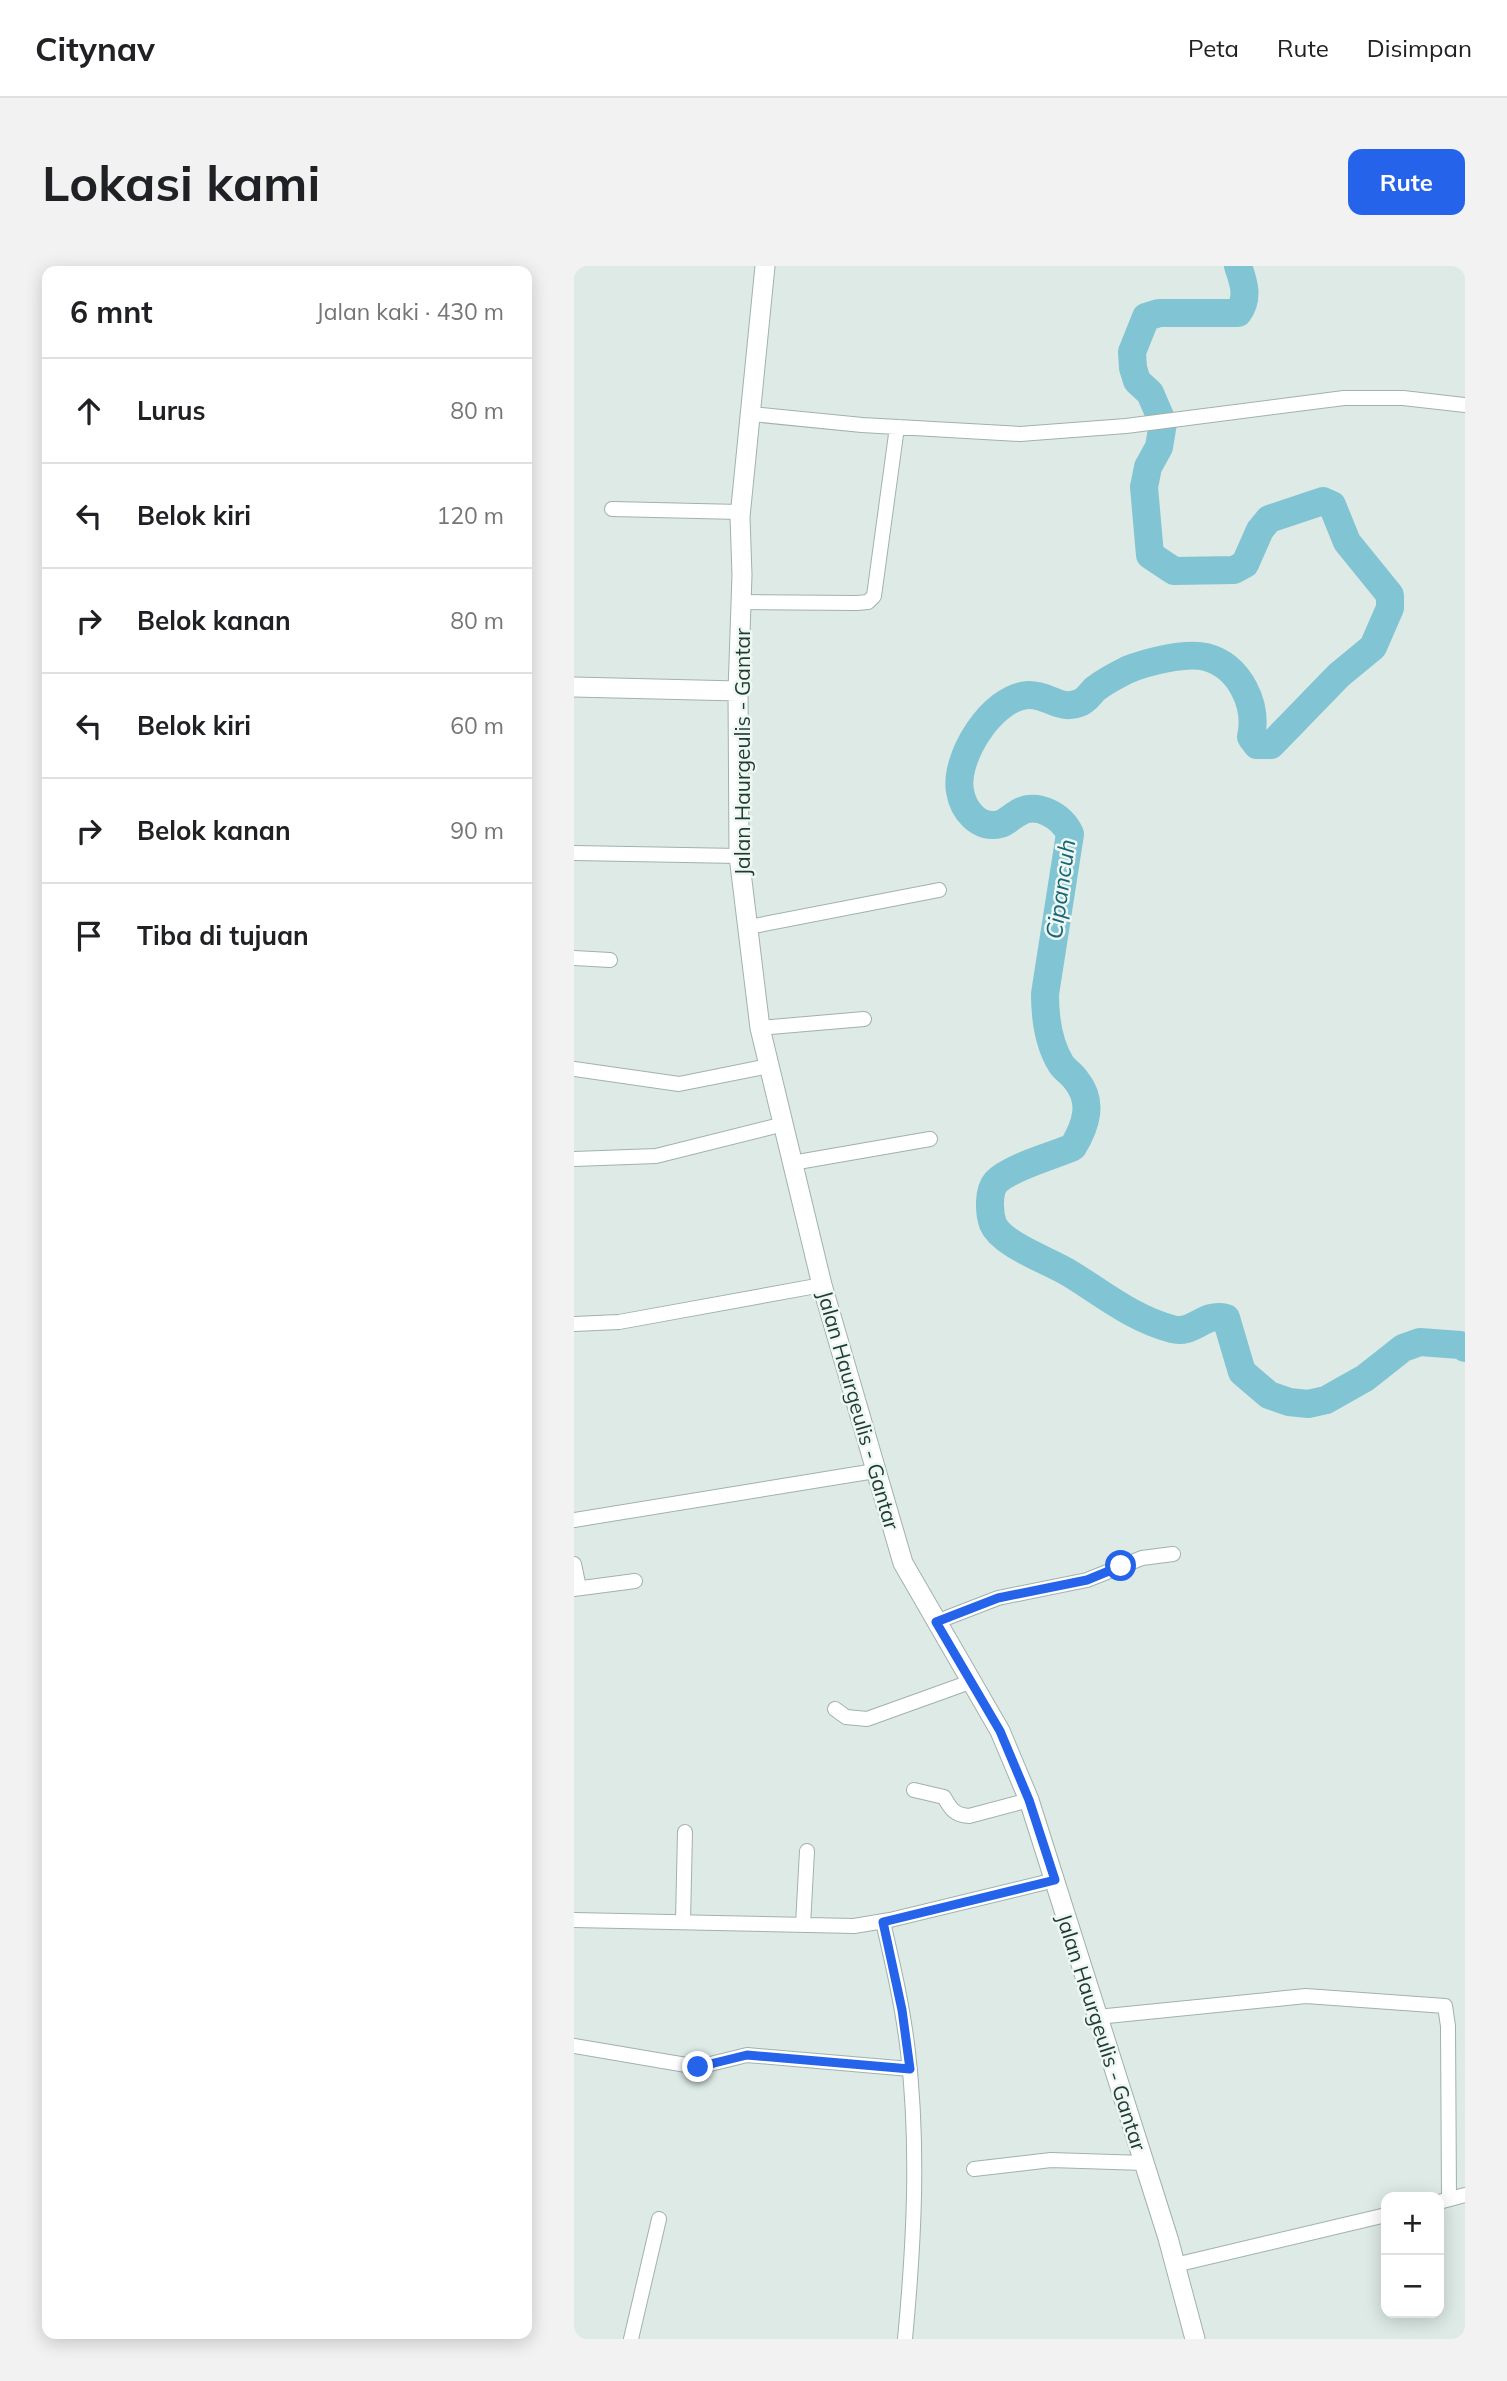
<!DOCTYPE html>
<html lang="id">
<head>
<meta charset="utf-8">
<style>
  :root { --surface:#fff; --page:#f2f2f2; --text:#202124; --muted:#757577; --line:#e0e0e0; --accent:#2563eb }
  body { margin:0; font-family:Mulish,sans-serif; background:var(--page); color:var(--text) }
  .controls { position:absolute; right:21px; bottom:21px; display:grid; overflow:hidden; border-radius:14px; box-shadow:0 4px 18px #0003 }
  .controls button { width:63px; height:63px; display:grid; place-items:center; padding:0; border:0; border-bottom:2px solid var(--line); background:var(--surface); color:var(--text); font:35px sans-serif }
  .stop { position:absolute; width:21px; height:21px; margin:-16px; border:5px solid #2563eb; border-radius:50%; background:#fff }
  .stop.end { background:#2563eb; border-color:#fff; box-shadow:0 2px 7px #0008 }
  .list { margin:0; padding:0; list-style:none }
  h2 { display:flex; justify-content:space-between; align-items:center; height:91px; margin:0; padding:0 28px; font-size:30px }
  h2 small { font-size:23px; font-weight:400; color:var(--muted) }
  .list li { display:grid; grid-template-columns:46px 1fr auto; gap:21px; align-items:center; box-sizing:border-box; height:105px; padding:0 28px; border-top:2px solid var(--line) }
  .list b { display:block; font-size:26px; white-space:nowrap }
  .list em { font-size:23px; font-style:normal; color:var(--muted) }
  .icon { flex:none; width:38px; height:38px; fill:none; stroke:currentColor; stroke-width:2; stroke-linecap:round; stroke-linejoin:round }
  .map { position:relative; flex:none; width:891px; height:2073px; overflow:hidden; border-radius:14px }
  header { display:flex; align-items:center; gap:42px; box-sizing:border-box; height:98px; padding:0 35px; background:var(--surface); border-bottom:2px solid var(--line) }
  header strong { font-size:33px }
  nav { display:flex; gap:38px; margin-inline-start:auto; font-size:24px }
  .intro { display:flex; align-items:center; justify-content:space-between; box-sizing:border-box; height:168px; padding:0 42px }
  h1 { margin:0; font-size:49px }
  .button { padding:18px 32px; border-radius:14px; background:var(--accent); color:#fff; font-size:24px; font-weight:700 }
  main { display:flex; gap:42px; padding:0 42px }
  aside { flex:1; background:var(--surface); border-radius:14px; box-shadow:0 4px 18px #0003 }
  .map>svg:first-child { display:block }
</style>
</head>
<body>
<header>
<strong>Citynav</strong>
<nav><a>Peta</a><a>Rute</a><a>Disimpan</a></nav>
</header>
<div class="intro"><h1>Lokasi kami</h1><a class="button">Rute</a></div>
<main>
<aside>
<h2>6 mnt<small>Jalan kaki · 430 m</small></h2>
<ul class="list">
<li><svg class="icon" aria-label="ahead" viewBox="0 0 24 24"><path d="M12 20V5M6 11l6-6 6 6"/></svg><div><b>Lurus</b></div><em>80 m</em></li>
<li><svg class="icon" aria-label="left" viewBox="0 0 24 24"><path d="M17 20v-9H6M10 6l-5 5 5 5"/></svg><div><b>Belok kiri</b></div><em>120 m</em></li>
<li><svg class="icon" aria-label="right" viewBox="0 0 24 24"><path d="M7 20v-9h11M14 6l5 5-5 5"/></svg><div><b>Belok kanan</b></div><em>80 m</em></li>
<li><svg class="icon" aria-label="left" viewBox="0 0 24 24"><path d="M17 20v-9H6M10 6l-5 5 5 5"/></svg><div><b>Belok kiri</b></div><em>60 m</em></li>
<li><svg class="icon" aria-label="right" viewBox="0 0 24 24"><path d="M7 20v-9h11M14 6l5 5-5 5"/></svg><div><b>Belok kanan</b></div><em>90 m</em></li>
<li><svg class="icon" aria-label="arrive" viewBox="0 0 24 24"><path d="M6 21V4h12l-3 4 3 4H6"/></svg><div><b>Tiba di tujuan</b></div></li>
</ul>
</aside>
<div class="map">
<svg width="891" height="2073" viewBox="0 0 891 2073">
  <rect width="100%" height="100%" fill="#ddeae5"/>
  <g fill="none" stroke-linecap="round" stroke-linejoin="round">
    <path stroke="#81c4d3" stroke-width="28" d="M664,0c6,17 11,32 0,47h-79l-13,4 -14,35 1,16 4,13 13,12 13,30 -4,24 -11,20 -4,20 6,68 24,16 60,-1 11,-6 15,-34 9,-11 54,-18 9,4 15,37 43,53v13l-17,39 -34,28 -68,70h-14l-6,-8c7,-32 -11,-71 -45,-80 -20,-5 -60,5 -79,13 -10,5 -23,12 -32,19 -5,5 -9,12 -16,14 -19,8 -31,-9 -51,-8 -36,2 -74,63 -68,96 3,19 19,39 40,33 7,-2 12,-8 18,-11 18,-12 44,3 52,21l-25,160c0,23 3,49 16,70 4,6 11,10 15,16 18,22 10,45 -3,67 -20,9 -63,20 -77,35 -8,9 -7,31 -3,42 9,21 57,37 76,49 33,20 64,46 103,56 22,6 31,-17 54,-11l16,54 27,23 20,7 19,2 18,-4 39,-22 38,-30 17,-6 40,3 5,3"/>
    <g stroke="#a0b2ac" stroke-width="16">
      <path id="minor" d="M177,148l111,11 158,9 106,-8 218,-28h59l62,7
        M38,243l128,3
        M167,336l116,1 11,-1 6,-6 23,-169
        M0,587l165,3
        M175,661l190,-37
        M0,692l36,2
        M186,762l104,-9
        M0,803l105,15 90,-18
        M0,893l82,-3 128,-32
        M218,897l138,-24
        M0,1058l45,-2 203,-37
        M0,1254l301,-49
        M0,1298l5,24
        M0,1323l61,-8
        M362,1356l62,-24 89,-18 55,-22 31,-4
        M261,1443l11,8 21,2 103,-37
        M340,1524l30,7c7,12 10,18 25,19l60,-16
        M0,1654l280,6 36,-6 165,-40
        M109,1655l2,-89
        M309,1656c10,43 20,86 25,130 11,96 6,191 -3,287
        M229,1659l4,-74
        M523,1751l209,-21 139,10 3,20 1,173
        M0,1780l124,21 49,-12 163,14
        M400,1903l77,-9 93,3
        M865,1936l26,-7
        M601,1999l211,-50
        M57,2073l28,-120"/>
    </g>
    <g stroke="#a0b2ac" stroke-width="21">
      <path id="tertiary" d="M191,0l-25,251 2,58 -4,116 1,165 21,172 62,257 81,278 97,168 29,69 139,438 27,101
        M0,421l164,4"/>
    </g>
    <use href="#minor" stroke="#fff" stroke-width="14"/>
    <use href="#tertiary" stroke="#fff" stroke-width="19"/>
  </g>
  <g fill="none" stroke-linecap="round" stroke-linejoin="round">
    <path stroke="#2563eb" stroke-width="9" d="M124,1801l49,-12 163,14 -8,-59 -19,-88 172,-42 -26,-80 -29,-69 -64,-109 62,-24 89,-18 34,-14"/>
  </g>
  <g text-anchor="middle" dominant-baseline="central" stroke-width="5" stroke-linejoin="round" paint-order="stroke">
    <g font-size="21" fill="#1e3a33" stroke="#eef7f2">
      <text transform="translate(168 486) rotate(-90)">Jalan Haurgeulis - Gantar</text>
      <text transform="translate(285 1144) rotate(74)">Jalan Haurgeulis - Gantar</text>
      <text transform="translate(528 1766) rotate(72)">Jalan Haurgeulis - Gantar</text>
    </g>
    <g font-size="23" font-style="italic" fill="#166578" stroke="#eef7f2">
      <text transform="translate(486 623) rotate(-82)">Cipancuh</text>
    </g>
  </g>
</svg>
<div class="controls">
<button>+</button>
<button>−</button>
</div>
<div class="stop" style="left:547px;top:1300px"></div>
<div class="stop end" style="left:124px;top:1801px"></div>
</div>
</main>
</body>
</html>
